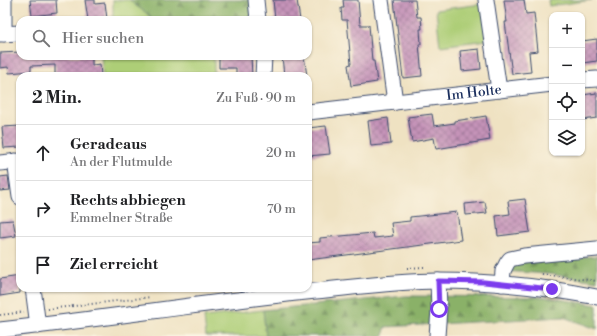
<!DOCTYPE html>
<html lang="de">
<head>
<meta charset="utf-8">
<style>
  :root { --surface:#fff; --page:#f2f2f2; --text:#202124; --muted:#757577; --line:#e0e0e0 }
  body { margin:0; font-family:"Libre Bodoni",serif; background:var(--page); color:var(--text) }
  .controls { position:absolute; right:12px; top:12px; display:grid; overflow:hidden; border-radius:8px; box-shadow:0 1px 3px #0004 }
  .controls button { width:36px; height:36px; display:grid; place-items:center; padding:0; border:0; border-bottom:1px solid var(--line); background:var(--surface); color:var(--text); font:20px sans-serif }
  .stop { position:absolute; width:12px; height:12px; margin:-9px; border:3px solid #7c3aed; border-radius:50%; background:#fff }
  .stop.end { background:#7c3aed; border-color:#fff; box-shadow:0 1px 4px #0008 }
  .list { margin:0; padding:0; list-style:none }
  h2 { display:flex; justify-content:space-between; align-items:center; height:52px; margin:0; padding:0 16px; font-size:17px }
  h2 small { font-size:13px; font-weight:400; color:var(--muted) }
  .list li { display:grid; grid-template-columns:26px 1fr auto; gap:12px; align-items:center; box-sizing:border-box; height:56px; padding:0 16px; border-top:1px solid var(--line) }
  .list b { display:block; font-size:15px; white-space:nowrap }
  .list p { margin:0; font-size:13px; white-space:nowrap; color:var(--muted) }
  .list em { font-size:13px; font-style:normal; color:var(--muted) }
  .icon { flex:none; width:22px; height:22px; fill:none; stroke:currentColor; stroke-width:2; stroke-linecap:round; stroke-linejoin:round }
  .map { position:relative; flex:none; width:597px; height:336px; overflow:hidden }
  .search { position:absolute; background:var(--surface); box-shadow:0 1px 3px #0004; left:16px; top:16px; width:296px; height:44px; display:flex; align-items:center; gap:10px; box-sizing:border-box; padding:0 14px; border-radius:12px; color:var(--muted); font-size:15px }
  .panel { position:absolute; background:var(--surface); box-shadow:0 1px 3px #0004; left:16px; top:72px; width:296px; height:220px; border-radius:12px }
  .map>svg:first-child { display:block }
</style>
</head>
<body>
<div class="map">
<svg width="597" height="336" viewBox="0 0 597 336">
  <defs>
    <pattern id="forest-firs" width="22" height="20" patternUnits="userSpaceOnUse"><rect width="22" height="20" fill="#8ab168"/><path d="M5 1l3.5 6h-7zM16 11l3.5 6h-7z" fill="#709059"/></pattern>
    <pattern id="building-cross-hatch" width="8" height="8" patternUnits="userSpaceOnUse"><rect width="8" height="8" fill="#c593b8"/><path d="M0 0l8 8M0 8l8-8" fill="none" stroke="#9f7899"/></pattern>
  </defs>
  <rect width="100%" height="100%" fill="#fcf5e5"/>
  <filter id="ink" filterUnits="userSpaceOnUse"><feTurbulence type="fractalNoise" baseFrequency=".025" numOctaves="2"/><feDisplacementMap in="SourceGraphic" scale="8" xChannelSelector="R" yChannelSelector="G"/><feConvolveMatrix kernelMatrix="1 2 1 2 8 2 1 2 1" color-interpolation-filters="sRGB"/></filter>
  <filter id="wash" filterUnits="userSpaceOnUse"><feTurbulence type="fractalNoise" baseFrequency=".012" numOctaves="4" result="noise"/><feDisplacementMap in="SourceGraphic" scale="16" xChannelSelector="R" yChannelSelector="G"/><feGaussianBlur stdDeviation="0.9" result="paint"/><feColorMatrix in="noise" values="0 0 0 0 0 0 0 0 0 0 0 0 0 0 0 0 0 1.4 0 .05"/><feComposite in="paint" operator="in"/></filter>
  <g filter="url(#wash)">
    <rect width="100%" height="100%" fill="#efe2c2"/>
    <path fill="#adce77" stroke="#647e6a" d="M113,0h17c6,8 18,11 22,20h-43l4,-1z
      M548,0h44l-43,6z
      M482,4l5,36 -47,6 -4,-36z
      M101,56h113v20h-111z
      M263,310l3,26h-60l-2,-19z"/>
    <path fill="url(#forest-firs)" stroke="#527063" d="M130,0h122l3,20h-103c-4,-9 -16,-12 -22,-20z
      M597,256v25l-48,-7 -46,-3 4,-8z
      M406,296l139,1 52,8v24l-34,-12 -178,10 -1,9h-118l-3,-26z"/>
    <g id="blocks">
      <path fill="url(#building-cross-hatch)" d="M30,0h26l1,13 -25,3z
        M85,0h10v4l10,-1 2,16 -19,1z
        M273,0h24l3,20h-25z
        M343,0h15l2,25h9l3,36h2l3,21 -26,4 -3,-21 3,-1 -4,-44h-5l-1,-12h3z
        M394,0h21l2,17h4l1,12h-2l1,15h-2l3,32 -19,2z
        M504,0h20l2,14 8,-1 4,38 -9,1 2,20 -19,2 -7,-52h2z
        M597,39v22l-15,2v-22z
        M479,49l2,20 -19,2 -2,-20z
        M20,52v4h72v9l8,-1 1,12h-11v-1l-35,1v-11l-24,1v5l-22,2 -1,-6 -8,1v-15z
        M219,56h32l1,20h-16v-8h-17z
        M282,56h22l3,20h-23z
        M597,93v25l-15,2v-25z
        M432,114l2,12 21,-3v-2l31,-5 4,24 -54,9 -2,-11 -22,4 -4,-25z
        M388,118l3,26 -20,2 -3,-25z
        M20,126v21l-16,1 -2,-21z
        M326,126l4,28 -22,2v-28z
        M8,176l2,14 -10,1v-14z
        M525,199l5,33 -32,4 -2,-20 14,-2 -2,-13z
        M485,202l2,11 -21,2 -1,-11z
        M457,212l4,28 -153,20v-17l12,-1v-4l53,-5 1,5 19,-2 -2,-13 19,-2v-4z
        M13,220l3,16 -16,2v-17z
        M20,276v17l-20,3v-17z"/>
    </g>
  </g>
  <g filter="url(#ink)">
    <use href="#blocks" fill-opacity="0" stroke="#3b4a6d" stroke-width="1"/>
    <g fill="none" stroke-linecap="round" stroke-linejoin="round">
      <g stroke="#3b4a6d" stroke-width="17">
        <g id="minor">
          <path d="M4,0v34"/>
          <path d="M256,0l2,20"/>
          <path d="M381,0l14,102"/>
          <path d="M486,0l13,90"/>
          <path d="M0,34l20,-1"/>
          <path d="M263,76l1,-20"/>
          <path d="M582,80l15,-1"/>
          <path id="s1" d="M308,112l244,-28"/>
          <path d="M15,161l5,36"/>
          <path d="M0,163l20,-2"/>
          <path d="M502,284l1,-13 4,-8 3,-4 14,-3 73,-7"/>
          <path d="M33,288l5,38"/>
          <path d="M0,330c102,-11 203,-27 306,-38 43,-4 88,-11 132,-11 54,0 106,6 159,16"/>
          <path d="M437,336l2,-27 -1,-28"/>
        </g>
      </g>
      <path stroke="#3b4a6d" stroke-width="2" stroke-dasharray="1 3" stroke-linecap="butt" d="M407,268l17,-1
        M542,274l55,7
        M48,309l103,-12
        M0,315l24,-3"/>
      <use href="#minor" stroke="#fff" stroke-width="15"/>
    </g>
  </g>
  <g fill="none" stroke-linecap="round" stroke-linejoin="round" filter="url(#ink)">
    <path stroke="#7c3aed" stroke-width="5" d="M439,309l-1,-28 46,1 68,7"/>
  </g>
  <g text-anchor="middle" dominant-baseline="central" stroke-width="3" stroke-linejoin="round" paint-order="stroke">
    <g font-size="14" fill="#1b2f5e" stroke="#fcf5e5">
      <text stroke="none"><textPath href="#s1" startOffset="167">Im Holte</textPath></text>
    </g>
  </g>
</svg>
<div class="controls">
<button>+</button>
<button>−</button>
<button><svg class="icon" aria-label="locate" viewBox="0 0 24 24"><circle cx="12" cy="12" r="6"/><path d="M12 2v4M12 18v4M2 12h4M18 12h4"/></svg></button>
<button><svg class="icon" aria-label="layers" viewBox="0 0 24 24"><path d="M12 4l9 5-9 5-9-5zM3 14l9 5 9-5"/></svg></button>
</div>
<div class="stop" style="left:439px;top:309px"></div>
<div class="stop end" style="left:552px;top:289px"></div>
<div class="search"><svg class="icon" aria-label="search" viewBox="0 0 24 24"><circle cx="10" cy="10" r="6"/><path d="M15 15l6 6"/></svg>Hier suchen</div>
<section class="panel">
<h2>2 Min.<small>Zu Fuß · 90 m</small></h2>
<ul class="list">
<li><svg class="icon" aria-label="ahead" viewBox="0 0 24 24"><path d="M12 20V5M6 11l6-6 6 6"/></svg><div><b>Geradeaus</b><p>An der Flutmulde</p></div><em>20 m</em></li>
<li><svg class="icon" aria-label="right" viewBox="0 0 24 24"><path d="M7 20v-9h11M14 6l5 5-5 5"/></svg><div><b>Rechts abbiegen</b><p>Emmelner Straße</p></div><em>70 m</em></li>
<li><svg class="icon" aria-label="arrive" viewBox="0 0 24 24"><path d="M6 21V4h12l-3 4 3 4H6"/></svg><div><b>Ziel erreicht</b></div></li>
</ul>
</section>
</div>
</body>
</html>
